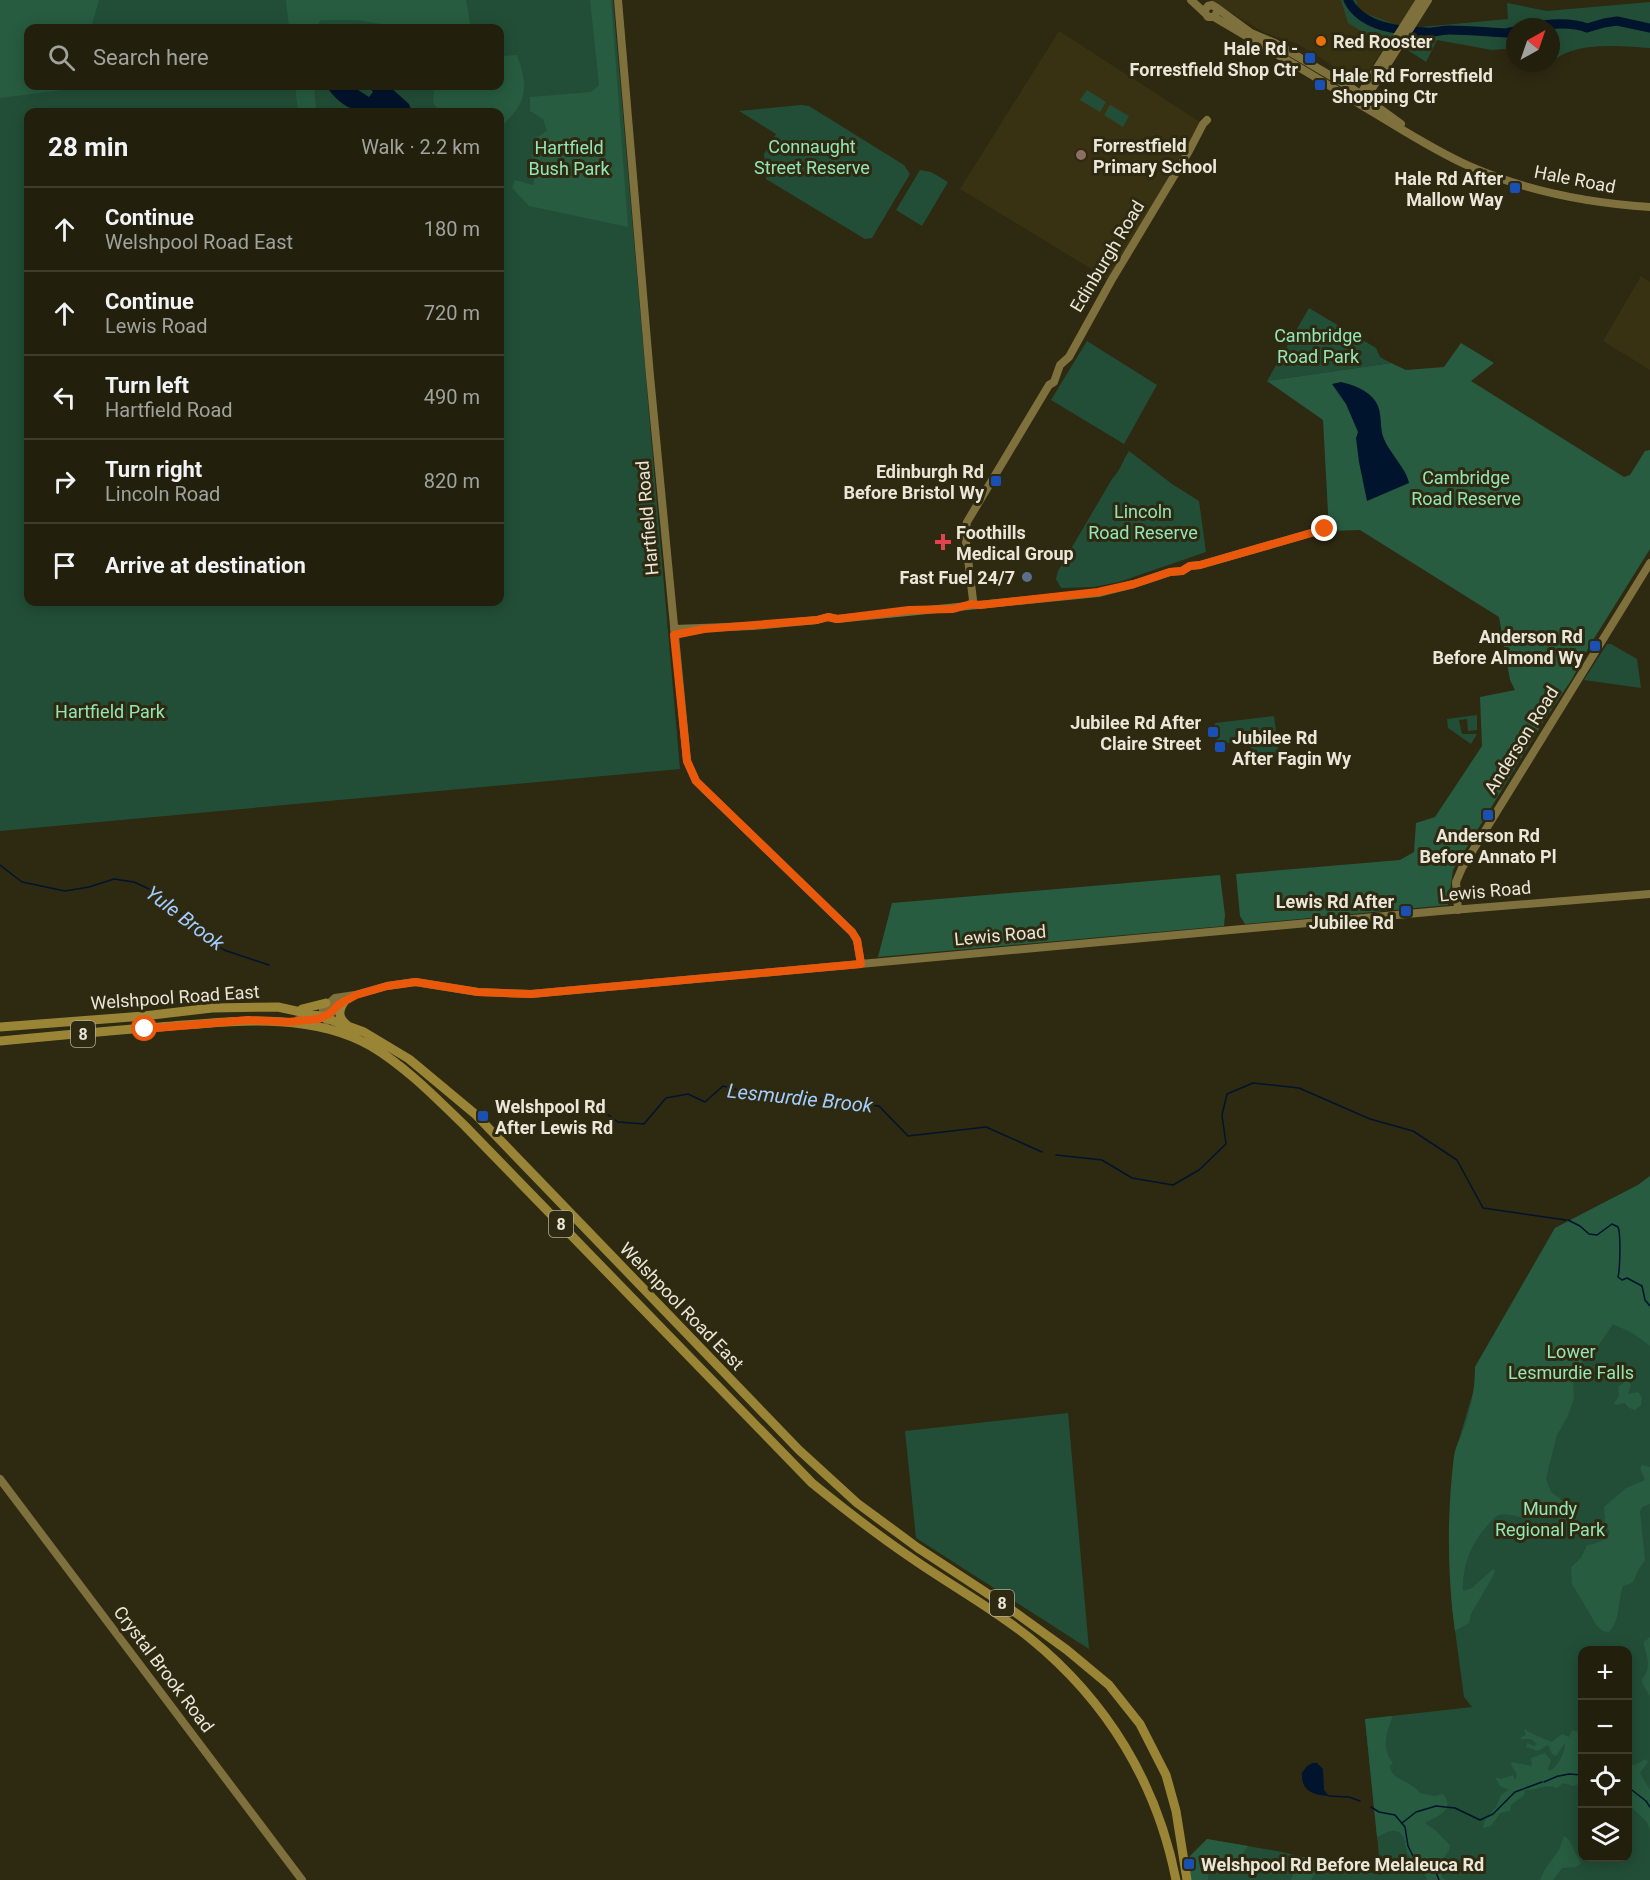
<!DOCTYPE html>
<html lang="en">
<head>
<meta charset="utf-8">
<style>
  :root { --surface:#221f0d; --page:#2a2716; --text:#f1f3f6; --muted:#a2a29d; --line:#3f3d2e }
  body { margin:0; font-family:Roboto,sans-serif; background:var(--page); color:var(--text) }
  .controls { position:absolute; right:18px; bottom:18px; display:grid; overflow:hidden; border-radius:12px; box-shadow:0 3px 15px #0003 }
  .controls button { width:54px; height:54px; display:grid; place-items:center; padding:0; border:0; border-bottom:2px solid var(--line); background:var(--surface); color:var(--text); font:30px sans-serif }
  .compass { position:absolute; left:1506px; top:18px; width:54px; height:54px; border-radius:50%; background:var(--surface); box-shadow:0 3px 15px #0003; rotate:40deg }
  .stop { position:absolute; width:18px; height:18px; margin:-14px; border:4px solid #ea580c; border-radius:50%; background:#fff }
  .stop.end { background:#ea580c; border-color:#fff; box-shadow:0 2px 6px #0008 }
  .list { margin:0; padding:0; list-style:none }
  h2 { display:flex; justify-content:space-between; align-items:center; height:78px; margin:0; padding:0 24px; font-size:26px }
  h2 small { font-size:20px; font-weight:400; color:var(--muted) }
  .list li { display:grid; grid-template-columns:39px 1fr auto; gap:18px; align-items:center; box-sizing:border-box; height:84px; padding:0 24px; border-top:2px solid var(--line) }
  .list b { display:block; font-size:22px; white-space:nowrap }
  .list p { margin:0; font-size:20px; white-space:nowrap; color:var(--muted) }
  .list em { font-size:20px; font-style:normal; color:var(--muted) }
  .icon { flex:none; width:33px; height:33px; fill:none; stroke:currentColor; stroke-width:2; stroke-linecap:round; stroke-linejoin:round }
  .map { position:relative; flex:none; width:1650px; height:1880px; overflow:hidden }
  .search { position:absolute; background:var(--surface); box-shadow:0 3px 15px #0003; left:24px; top:24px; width:480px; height:66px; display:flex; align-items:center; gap:15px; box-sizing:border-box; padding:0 21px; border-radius:12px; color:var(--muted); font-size:22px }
  .panel { position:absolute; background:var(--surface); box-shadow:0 3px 15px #0003; left:24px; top:108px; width:480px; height:498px; border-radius:12px }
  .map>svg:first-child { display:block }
</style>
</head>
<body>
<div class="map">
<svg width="1650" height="1880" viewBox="0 0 1650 1880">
  <rect width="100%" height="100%" fill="#2e2911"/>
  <path fill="#393212" d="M1210,0h207l-54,79h-9l-56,-35 -33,-11z
    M1059,31l141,91 -89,159 -151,-92z
    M1641,276l9,6v88l-47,-29z"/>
  <path fill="#224e37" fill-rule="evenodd" d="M0,0h613l67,769 -680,62zM28,28h472v58h-472zM28,112h472v490h-472z
    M1341,0h15l3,11 43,16h19l87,-8 -1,-16 40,8 103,-9v46c-28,-2 -75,-7 -97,13l-2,-3v-31h-36v21l-23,2 -55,-10 -11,22 -26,-17 -13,2 -39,-24z
    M1087,90l19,12 -6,10 -20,-12z
    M801,105l8,1 95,59 6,9 -38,64 -7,1 -99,-60 -2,-25 12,-20 -37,-23z
    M1110,105l19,11 -6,11 -19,-12z
    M920,170l11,2 17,10 -26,44 -26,-16z
    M1309,308l67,40 4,9 11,6 -124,18z
    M1087,341l70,44 -33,59 -73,-44z
    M1129,451l43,33 27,17 7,51 -87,30 -25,5 -33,1 -5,-9 2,-8 54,-92c11,-12 9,-16 17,-28z
    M1607,644h4l26,15 4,29 -57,-8z
    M1477,715v15l-9,1 -1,-12 -8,1 3,14h15l-6,10 -23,-16 -1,-9z
    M1274,716l5,40 -27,3 -2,-18 -33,3 -2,-21z
    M1650,1176v704h-463l20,-41 70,12 104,24 -16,-156 107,-12 -8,-10 -12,-89 -3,-67 6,-88 20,-67v-19l80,-139 83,-43zM1582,1650h46v208h-46z
    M1068,1413l21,236 -173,-111 -11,-107z"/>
  <path fill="#275c40" d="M0,0h99l-8,28h-63v58h51l-1,2 -78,10z
    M286,0h180l5,28h-67l-47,-8h-36l-5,8h-27z
    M590,0h21l17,227 -99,-21 -17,-18 3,-8 18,5 3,-16 12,-5 -16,-7 2,-18 13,-8 -4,-12 -13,-8v-14l61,-5 8,-7z
    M517,55c12,33 10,49 -17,72v-15h-55l-6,-2 -6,-7 1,-15 -1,-2h67v-30z
    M295,86h19l2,23 8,3h-26z
    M1461,343l33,20 -23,18 153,96 6,-2 15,-24 5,-1v99l-60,96 -18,34 -30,45 -89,146 -5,35 -203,19 -5,-8 -4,-42 164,-14 14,-8 2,-29 19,-6 47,-71 -2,-49 35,-7 -5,-10 -11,-63 -139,-87 -31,1 -6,-111 -56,-39 124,-18 15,7 38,-3z
    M1220,875l5,40 -1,11 -346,31 14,-54z
    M1650,1176v170l-16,-12 -21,-10 -17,25 -19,18 -4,9 1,23 -7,19 -10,17 -6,23 -5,21 5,13 11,8 2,4 -3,3c-17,-4 -20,9 -35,10 -9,1 -17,-5 -27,-2 -6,2 -9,8 -13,12 -16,18 -24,40 -23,64l9,-3 21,-19 2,2 -2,5 -22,38 -2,9 -14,8c-8,-58 -8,-118 -1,-175 2,-12 9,-23 12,-34 6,-19 9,-36 9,-55l80,-139 83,-43z
    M1626,1381l5,3 -3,10 10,-2 4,5 -1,8 -6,5 -6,-2 -4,-5 -9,2 -2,-2 5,-7 -1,-9z
    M1642,1465l8,2v37l-8,3 -2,4 5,49c-2,3 -4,6 -6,9 -7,12 -1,13 -16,17 -5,15 -3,35 -14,46l-6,-1 -6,-5 -25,-42 -1,-17 10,-9 6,-13c8,-1 19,-4 23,-12l-5,-9 -1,-17 22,-19 19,-8 -5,-12z
    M1650,1637v59c-16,-23 -4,-13 -2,-30 1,-8 -4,-16 -4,-24z
    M1392,1716c0,6 -3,8 -4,14 -4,12 -3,23 5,33l-3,3c1,15 21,14 30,27l14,3 9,-2c14,17 -8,23 -18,29l10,7 15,15 -1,6 -11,14 4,12 4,3h-19c-2,-12 -14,-15 -19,-26 -4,-8 -1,-21 -13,-23 -6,-1 -12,4 -18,6l-12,-118z
    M1524,1729c9,6 19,9 28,13l10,-8 7,3 3,-7 10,3v50l-9,3 -10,-3 -6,5c-15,-5 -18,3 -32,2l-1,5 -13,10 -1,6 -10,2 -9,13 -8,2c1,-11 6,-12 12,-20 7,-9 1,-12 14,-18l-9,-4 -5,-9 6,2 12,-4 2,5 2,-6 -6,-9 1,-3 20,4 -1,-8 14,-5 6,7 -3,9 2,2c8,-5 15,-18 15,-28l-9,13 -4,-2 -4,-9 -10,6 -12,-4 1,-4 7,3 3,-2 -6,-5h-10v-2l5,-2z
    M1646,1759l2,3 -8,11 10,17v41l-3,-9 -19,-18v-40l6,1z
    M1564,1836l5,4 12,24 -6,3 -13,1 -9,12h-13l5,-11 14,-19z
    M1207,1839l41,7 -8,12 -11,10h-18l-3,3v9h-21l-3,-18z
    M1297,1856l30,7 -9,6 -7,11h-20l2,-5 -5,-6 14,-5z"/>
  <path fill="#00142d" d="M326,86h26l17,11 4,-5 -5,-6h21l20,18 3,8c-37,1 -63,8 -86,-26z
    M1341,382c13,3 27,8 35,20 7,11 3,26 8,37 6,14 23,31 25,44l-42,18 -8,-39 -3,-24 2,-6 -12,-28 -14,-20z
    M1313,1763h4l6,6 1,21 5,6c-16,-1 -28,-5 -27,-23l5,-7z"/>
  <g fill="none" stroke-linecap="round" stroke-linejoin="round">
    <path stroke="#00142d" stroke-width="1.5" d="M0,865l22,17 43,9 24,-4 25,-8 20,3 26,12 43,41 21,15 45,15
      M599,1108l19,14 26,2 22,-26 22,-4 17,8 18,-16 50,13h54l52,7 29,30 78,-9 56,25
      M1056,1155l46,5 30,18 41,7 26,-15 27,-26 -4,-29 5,-21 26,-11 46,5 71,31 43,12 44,29 26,48 83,12
      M1568,1220l12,6 9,8 8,1 15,-11 6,3c3,6 2,42 0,50l4,3 5,-2 15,8 3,14 5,6
      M1559,1776l10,-2 13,1
      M1544,1782l14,-6
      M1628,1787l18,14 4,6
      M1329,1796l20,1 11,4
      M1371,1807l8,5 16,3 10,12 3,19 7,14 13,10 8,2 3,8
      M1402,1823l14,-11 20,-6 19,2 25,12 13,-6 22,-22 27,-10"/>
    <path stroke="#00142d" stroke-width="9" d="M1348,0c13,27 51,31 78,32 8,1 16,-2 23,-2 19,0 38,2 57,3l9,-2
      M1529,27c18,-3 41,-6 58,1l17,-5 13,-2 33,7"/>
    <path stroke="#7f713d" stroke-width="8" d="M618,0l32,376 37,385 9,20 7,7 149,144 5,8 4,24
      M1191,0l14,13
      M1217,8l34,25 24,10 78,46 48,35
      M1214,17l3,-5v-4l-5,-3 -4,1 -4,5 4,6h6c51,30 102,60 152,91 34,20 67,42 103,58 57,25 119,37 181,41
      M1358,98l62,-98
      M1364,101l64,-101
      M971,605l2,-5 -8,-66 2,-12 82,-137 5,-3 6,-17 9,-8 42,-76 78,-130 14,-27 4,-4
      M674,629l79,-3 64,-6 11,-3 9,2 261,-26 36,-9 36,-12 12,-1 8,-5 10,-1 125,-36
      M1458,910l-2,-28 6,-14 188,-305
      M298,1020l20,-1 11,-4 16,-14
      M327,1021l-4,-4v-8l12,-11 20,-3 32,-9 28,-4 63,10 53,2 909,-83 210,-17
      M0,1479l302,401"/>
    <path stroke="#9a8536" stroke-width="9" d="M344,1002c-6,9 -6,16 3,23
      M302,1009l24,-6
      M0,1027l144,-11 68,-8 66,-1 45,10 41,15 45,27 66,55 324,336 58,53 61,45 87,57 62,45 42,35 31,39 26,51 10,36 11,69
      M0,1041c53,-5 106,-10 160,-14 68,-5 148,-17 211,19 35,21 65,52 94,80l347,357c32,26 64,51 98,74 40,28 83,51 121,82 76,62 126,144 145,241"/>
  </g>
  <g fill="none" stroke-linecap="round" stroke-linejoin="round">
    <path stroke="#ea580c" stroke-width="8" d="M145,1029l103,-9 40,2 30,-3 11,-5 9,-9 18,-10 31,-9 29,-4 62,10 53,2 330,-30 -4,-24 -5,-8 -156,-151 -9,-20 -13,-126 30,-6 113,-9 11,-3 9,2 72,-9 44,-1 18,-5 9,1 118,-13 36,-8 36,-12 12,-1 8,-5 10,-1 125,-36"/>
  </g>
  <circle fill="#e8710a" stroke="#2e2911" stroke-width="2" cx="1321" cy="41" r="6"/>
  <g fill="#1a4fb4" stroke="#2e2911" stroke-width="2">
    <rect x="1304" y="52" width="12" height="12" rx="3"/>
    <rect x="1314" y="79" width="12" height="12" rx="3"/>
    <rect x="1509" y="182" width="12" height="12" rx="3"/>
    <rect x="990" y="475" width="12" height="12" rx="3"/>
    <rect x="1589" y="640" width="12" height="12" rx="3"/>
    <rect x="1207" y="726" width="12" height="12" rx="3"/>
    <rect x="1214" y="741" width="12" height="12" rx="3"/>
    <rect x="1482" y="809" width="12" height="12" rx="3"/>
    <rect x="1400" y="905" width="12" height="12" rx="3"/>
    <rect x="477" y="1110" width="12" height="12" rx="3"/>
    <rect x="1183" y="1858" width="12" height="12" rx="3"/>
  </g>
  <circle fill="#8d6e63" stroke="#2e2911" stroke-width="2" cx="1081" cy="155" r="6"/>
  <path fill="#e0444e" stroke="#2e2911" stroke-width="2" d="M940 533h6v6h6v6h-6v6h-6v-6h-6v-6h6z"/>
  <circle fill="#5c6f8a" stroke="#2e2911" stroke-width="2" cx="1027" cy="577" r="6"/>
  <g text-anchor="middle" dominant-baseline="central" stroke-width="6" stroke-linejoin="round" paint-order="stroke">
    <g fill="#2e2911" stroke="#b2ad9c" stroke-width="1.5">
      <rect x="71" y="1021" width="24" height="26" rx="4.5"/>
      <rect x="549" y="1211" width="24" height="26" rx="4.5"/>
      <rect x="990" y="1590" width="24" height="26" rx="4.5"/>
    </g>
    <g font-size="16" font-weight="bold" fill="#eae6d8">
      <text x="83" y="1034">8</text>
      <text x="561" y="1224">8</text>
      <text x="1002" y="1603">8</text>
    </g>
    <g font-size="18" font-weight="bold" fill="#eae6d8" stroke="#2e2911" text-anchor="start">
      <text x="1333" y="41">Red Rooster</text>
      <text x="1298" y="48" text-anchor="end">Hale Rd -<tspan x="1298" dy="21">Forrestfield Shop Ctr</tspan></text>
      <text x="1332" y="75">Hale Rd Forrestfield<tspan x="1332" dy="21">Shopping Ctr</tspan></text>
      <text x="1093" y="145">Forrestfield<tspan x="1093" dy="21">Primary School</tspan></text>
      <text x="1503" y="178" text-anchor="end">Hale Rd After<tspan x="1503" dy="21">Mallow Way</tspan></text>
      <text x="984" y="471" text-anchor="end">Edinburgh Rd<tspan x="984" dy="21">Before Bristol Wy</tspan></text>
      <text x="956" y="532">Foothills<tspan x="956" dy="21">Medical Group</tspan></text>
      <text x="1015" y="577" text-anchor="end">Fast Fuel 24/7</text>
      <text x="1583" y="636" text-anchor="end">Anderson Rd<tspan x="1583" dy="21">Before Almond Wy</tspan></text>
      <text x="1201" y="722" text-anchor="end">Jubilee Rd After<tspan x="1201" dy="21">Claire Street</tspan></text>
      <text x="1232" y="737">Jubilee Rd<tspan x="1232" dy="21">After Fagin Wy</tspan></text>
      <text x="1488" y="835" text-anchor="middle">Anderson Rd<tspan x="1488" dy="21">Before Annato Pl</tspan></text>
      <text x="1394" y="901" text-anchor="end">Lewis Rd After<tspan x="1394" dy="21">Jubilee Rd</tspan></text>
      <text x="495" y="1106">Welshpool Rd<tspan x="495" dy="21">After Lewis Rd</tspan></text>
      <text x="1201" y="1864">Welshpool Rd Before Melaleuca Rd</text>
    </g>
    <g font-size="18" fill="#93e5b6" stroke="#2e2911">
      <text x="812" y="146">Connaught<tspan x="812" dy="21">Street Reserve</tspan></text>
      <text x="569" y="147">Hartfield<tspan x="569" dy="21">Bush Park</tspan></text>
      <text x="1318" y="335">Cambridge<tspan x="1318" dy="21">Road Park</tspan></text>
      <text x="1466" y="477">Cambridge<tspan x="1466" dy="21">Road Reserve</tspan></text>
      <text x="1143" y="511">Lincoln<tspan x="1143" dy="21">Road Reserve</tspan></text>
      <text x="110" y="711">Hartfield Park</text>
      <text x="1571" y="1351">Lower<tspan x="1571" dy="21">Lesmurdie Falls</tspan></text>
      <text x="1550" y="1508">Mundy<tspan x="1550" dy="21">Regional Park</tspan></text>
    </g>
    <g font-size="18" fill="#eae6d8" stroke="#2e2911">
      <text transform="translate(1575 179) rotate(11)">Hale Road</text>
      <text transform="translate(1107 256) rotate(-59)">Edinburgh Road</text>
      <text transform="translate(647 518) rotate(-95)">Hartfield Road</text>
      <text transform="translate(1521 740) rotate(-58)">Anderson Road</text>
      <text transform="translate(1485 891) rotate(-5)">Lewis Road</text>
      <text transform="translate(1000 935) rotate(-5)">Lewis Road</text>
      <text transform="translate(175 997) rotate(-4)">Welshpool Road East</text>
      <text transform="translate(682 1306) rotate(46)">Welshpool Road East</text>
      <text transform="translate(164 1669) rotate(53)">Crystal Brook Road</text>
    </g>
    <g font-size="20" font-style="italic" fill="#a2ceff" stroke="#2e2911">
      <text transform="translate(185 918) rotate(37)">Yule Brook</text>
      <text transform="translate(800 1098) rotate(6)">Lesmurdie Brook</text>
    </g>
  </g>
</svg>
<div class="controls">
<button>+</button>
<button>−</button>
<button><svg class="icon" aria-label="locate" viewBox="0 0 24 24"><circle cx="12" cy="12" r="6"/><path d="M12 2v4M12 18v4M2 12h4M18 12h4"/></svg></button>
<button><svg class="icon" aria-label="layers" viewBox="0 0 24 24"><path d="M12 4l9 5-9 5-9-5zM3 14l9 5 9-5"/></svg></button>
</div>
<svg class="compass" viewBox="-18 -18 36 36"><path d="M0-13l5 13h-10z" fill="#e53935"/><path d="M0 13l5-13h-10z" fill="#a2a29d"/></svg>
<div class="stop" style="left:145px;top:1029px"></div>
<div class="stop end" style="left:1325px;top:529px"></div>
<div class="search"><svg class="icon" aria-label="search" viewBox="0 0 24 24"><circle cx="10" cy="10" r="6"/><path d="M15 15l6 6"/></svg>Search here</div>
<section class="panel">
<h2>28 min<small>Walk · 2.2 km</small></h2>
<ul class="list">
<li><svg class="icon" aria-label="ahead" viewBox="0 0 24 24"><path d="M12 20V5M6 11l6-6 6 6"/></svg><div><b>Continue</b><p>Welshpool Road East</p></div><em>180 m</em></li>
<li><svg class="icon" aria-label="ahead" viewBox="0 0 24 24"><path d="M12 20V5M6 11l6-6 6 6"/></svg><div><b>Continue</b><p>Lewis Road</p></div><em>720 m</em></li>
<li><svg class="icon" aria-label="left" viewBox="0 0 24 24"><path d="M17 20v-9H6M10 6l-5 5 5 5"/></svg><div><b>Turn left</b><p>Hartfield Road</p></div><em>490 m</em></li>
<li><svg class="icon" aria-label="right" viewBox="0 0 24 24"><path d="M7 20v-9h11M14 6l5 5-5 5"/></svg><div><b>Turn right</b><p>Lincoln Road</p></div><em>820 m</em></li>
<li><svg class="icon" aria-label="arrive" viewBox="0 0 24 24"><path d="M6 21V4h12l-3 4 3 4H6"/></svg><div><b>Arrive at destination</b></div></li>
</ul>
</section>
</div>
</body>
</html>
